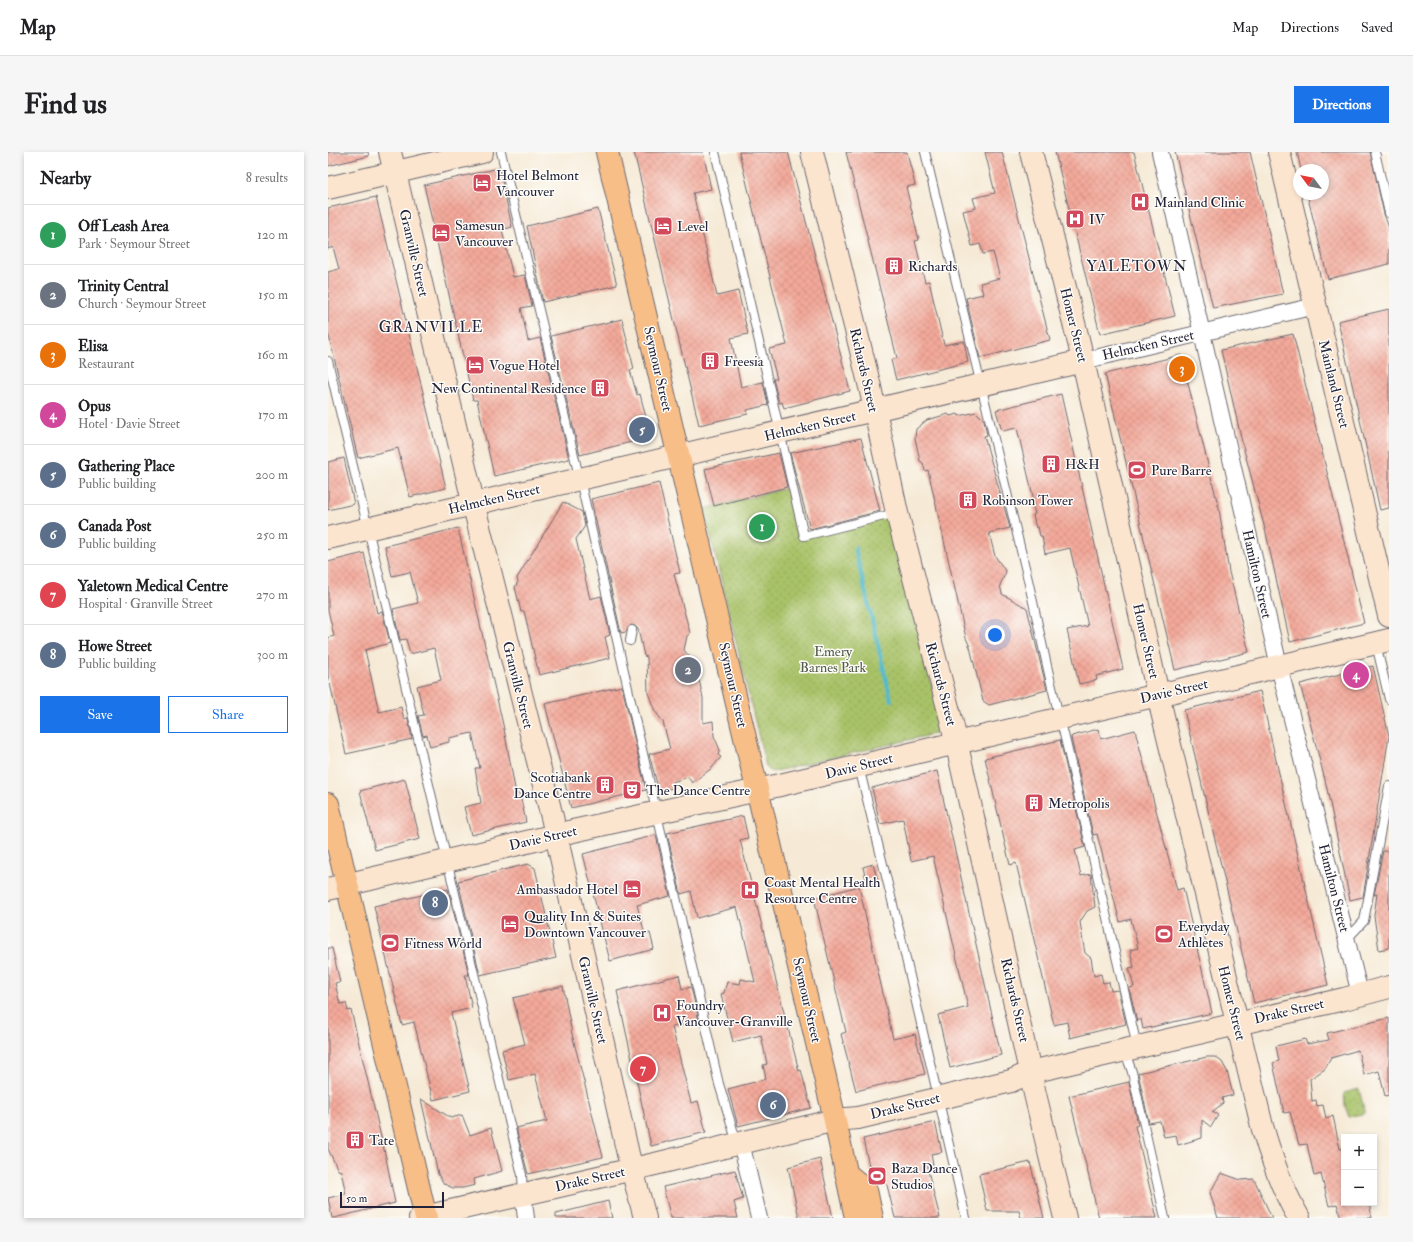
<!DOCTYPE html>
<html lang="en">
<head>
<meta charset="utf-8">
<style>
  :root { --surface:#fff; --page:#f6f6f6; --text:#202124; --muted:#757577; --line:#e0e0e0; --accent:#1a73e8 }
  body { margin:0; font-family:"IM FELL Double Pica",serif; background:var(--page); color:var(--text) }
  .controls { position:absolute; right:12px; bottom:12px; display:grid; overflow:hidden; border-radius:0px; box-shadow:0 2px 6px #0003 }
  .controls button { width:36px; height:36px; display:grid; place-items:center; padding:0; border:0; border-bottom:1px solid var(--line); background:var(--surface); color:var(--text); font:20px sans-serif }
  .compass { position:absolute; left:965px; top:12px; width:36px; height:36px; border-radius:50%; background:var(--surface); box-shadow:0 2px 6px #0003; rotate:302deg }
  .scale { position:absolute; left:12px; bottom:10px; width:104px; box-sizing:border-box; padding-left:4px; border:2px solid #22223b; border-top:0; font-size:11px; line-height:14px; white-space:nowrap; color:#22223b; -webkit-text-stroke:3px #fdfcf7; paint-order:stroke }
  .you { position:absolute; left:667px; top:483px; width:14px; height:14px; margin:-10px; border:3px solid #fff; border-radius:50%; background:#1a73e8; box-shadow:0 0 0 6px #1a73e833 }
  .badge { display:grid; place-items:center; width:26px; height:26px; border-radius:50%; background:var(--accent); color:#fff; font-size:13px; font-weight:700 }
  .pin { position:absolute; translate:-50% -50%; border:2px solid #fff; box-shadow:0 1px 4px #0006 }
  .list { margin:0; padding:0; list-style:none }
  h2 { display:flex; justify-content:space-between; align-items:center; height:52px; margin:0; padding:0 16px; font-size:17px }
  h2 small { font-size:13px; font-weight:400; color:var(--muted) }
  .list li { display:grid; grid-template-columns:26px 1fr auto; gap:12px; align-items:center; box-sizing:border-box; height:60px; padding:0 16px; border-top:1px solid var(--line) }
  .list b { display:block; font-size:15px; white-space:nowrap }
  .list p { margin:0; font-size:13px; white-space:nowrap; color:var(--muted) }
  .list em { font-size:13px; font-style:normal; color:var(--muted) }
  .actions { display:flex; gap:8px; padding:12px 16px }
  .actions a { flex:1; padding:9px 0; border:1px solid var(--accent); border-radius:0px; text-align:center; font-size:14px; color:var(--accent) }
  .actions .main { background:var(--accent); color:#fff }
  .map { position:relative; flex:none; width:1061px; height:1066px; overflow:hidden; border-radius:0px }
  header { display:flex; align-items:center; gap:24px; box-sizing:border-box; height:56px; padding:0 20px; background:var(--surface); border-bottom:1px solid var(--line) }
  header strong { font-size:19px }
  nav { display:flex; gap:22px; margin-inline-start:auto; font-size:14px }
  .intro { display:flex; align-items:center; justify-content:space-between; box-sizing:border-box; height:96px; padding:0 24px }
  h1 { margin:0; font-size:28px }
  .button { padding:10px 18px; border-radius:0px; background:var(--accent); color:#fff; font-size:14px; font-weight:700 }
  main { display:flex; gap:24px; padding:0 24px }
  aside { flex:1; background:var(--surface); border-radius:0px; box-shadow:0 2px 6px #0003 }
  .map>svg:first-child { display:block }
</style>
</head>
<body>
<header>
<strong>Map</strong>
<nav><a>Map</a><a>Directions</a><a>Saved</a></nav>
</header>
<div class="intro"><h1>Find us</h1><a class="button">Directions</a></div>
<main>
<aside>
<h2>Nearby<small>8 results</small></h2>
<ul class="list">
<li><span class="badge" style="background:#2e9e5b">1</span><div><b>Off Leash Area</b><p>Park · Seymour Street</p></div><em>120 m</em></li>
<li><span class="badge" style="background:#6b7280">2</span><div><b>Trinity Central</b><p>Church · Seymour Street</p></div><em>150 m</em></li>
<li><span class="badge" style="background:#e8710a">3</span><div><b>Elisa</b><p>Restaurant</p></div><em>160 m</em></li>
<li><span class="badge" style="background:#d1479c">4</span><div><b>Opus</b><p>Hotel · Davie Street</p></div><em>170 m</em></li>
<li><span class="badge" style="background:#5c6f8a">5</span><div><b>Gathering Place</b><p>Public building</p></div><em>200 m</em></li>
<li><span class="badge" style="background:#5c6f8a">6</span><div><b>Canada Post</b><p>Public building</p></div><em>250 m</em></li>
<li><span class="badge" style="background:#e0444e">7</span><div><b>Yaletown Medical Centre</b><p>Hospital · Granville Street</p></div><em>270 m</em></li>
<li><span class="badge" style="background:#5c6f8a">8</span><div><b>Howe Street</b><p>Public building</p></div><em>300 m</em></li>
</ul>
<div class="actions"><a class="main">Save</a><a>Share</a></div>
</aside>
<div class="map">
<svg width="1061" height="1066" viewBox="0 0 1061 1066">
  <defs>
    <pattern id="park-dots" width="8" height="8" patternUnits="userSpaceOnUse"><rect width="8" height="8" fill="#a8c268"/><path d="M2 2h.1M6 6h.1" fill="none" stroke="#90a65b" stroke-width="1.8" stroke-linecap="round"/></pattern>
    <pattern id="building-cross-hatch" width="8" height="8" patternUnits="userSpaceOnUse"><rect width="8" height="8" fill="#f3a99a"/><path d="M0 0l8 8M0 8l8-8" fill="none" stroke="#d09186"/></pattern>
  </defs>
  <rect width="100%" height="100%" fill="#fdfcf7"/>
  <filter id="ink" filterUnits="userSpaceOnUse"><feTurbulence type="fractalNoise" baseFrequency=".025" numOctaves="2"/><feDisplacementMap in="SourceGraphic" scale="8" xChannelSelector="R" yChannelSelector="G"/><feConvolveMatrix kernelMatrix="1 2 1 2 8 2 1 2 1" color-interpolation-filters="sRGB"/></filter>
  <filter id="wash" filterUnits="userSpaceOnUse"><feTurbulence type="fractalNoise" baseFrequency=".012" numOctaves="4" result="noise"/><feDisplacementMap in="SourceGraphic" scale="16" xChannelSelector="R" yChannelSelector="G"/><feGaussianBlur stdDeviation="0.9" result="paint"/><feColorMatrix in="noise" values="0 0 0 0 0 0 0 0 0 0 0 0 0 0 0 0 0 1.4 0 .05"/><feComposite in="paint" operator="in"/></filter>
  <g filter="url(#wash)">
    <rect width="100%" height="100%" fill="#f6ead6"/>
    <path fill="url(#park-dots)" stroke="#657252" d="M464,335l13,49 85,-22 52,212 -2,5 -6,3 -162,38 -6,-5 -62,-258z
      M1031,937l6,24 -16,4 -4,-11 -1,-13z"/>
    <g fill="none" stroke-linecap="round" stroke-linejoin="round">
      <path stroke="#4fbacb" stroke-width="4" d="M527,396l36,152"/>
    </g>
    <g id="blocks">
      <path fill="url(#building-cross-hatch)" d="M0,0h40l1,4 -41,10z
        M306,0h69l8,37 -18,4 24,103 21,-5 10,43 -17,4 10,49 22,-5 5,23 -21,5 1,4 -49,11z
        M411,0h49l62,239 -66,17 -2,-6 -3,1 -6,-24h4l-8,-30 18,-4z
        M518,0h61l8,33 -9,2 13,53 -4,1 10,41 4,-1 15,64 20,-4 4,21 -72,18 -5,-20 6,-2z
        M657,0h17l48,188 -70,18 -14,-60 17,-4 -3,-11 20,-5 -7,-26 -10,2 -3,-10 -8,2 -9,-35 13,-3 -3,-10 22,-5z
        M727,0h79l41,164 -75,18z
        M847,0h75l33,142 -70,14z
        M969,0h73l14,62 5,14v36l-61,15 -21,-85h16v-24h-22z
        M171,16l13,59 -10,3 11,47 12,-2 7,31 -11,2 7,33 12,-3 29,121 -75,17 -17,-76h-4l-49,-215z
        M48,45l70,291 -36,9 -12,-49 -40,10 -30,-126v-60l11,-3 -6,-22 -5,2v-41z
        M270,57l19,76 -74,17 -16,-76z
        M1061,157v199l-9,2 -42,-189z
        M294,167l12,50 -4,1 7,25 3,-1 11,43 -71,18 -29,-119z
        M965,182l71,289 -74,19 -24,-109 -24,-91 -21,-92z
        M853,203l38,154 10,63 20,80 -74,18 -70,-296z
        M733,242l62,275 -27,7 1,4 -18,4 -12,-54 21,-4 -18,-78 -25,6 -3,-18h-2l-2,-9 -2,1 -3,-13 2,-1 -2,-8 2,-1 -18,-77 -15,3 -6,-21z
        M648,260l8,8 3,15 -3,1 26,92 -21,5 6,23 11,16 -6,13 2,9 25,14 20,82 -58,15 -6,-4 -13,-54 -4,-9 -38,-168 -3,1 -2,-8 -3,-2 -5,-23 1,-9 11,-9 21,-6 2,2 8,-2 1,2z
        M533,286l19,73 -70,18 -20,-76z
        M451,301l8,34 -73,19 -9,-37z
        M16,306l10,46 -26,6v-48z
        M331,331l21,90 -6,1 16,59 -3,3 -3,14 7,9 9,25 3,14v25l10,-2 1,15 6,14 -2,5 3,2 -9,11 -20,15 -4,-6 -16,5 1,6 -14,3 -10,-37 21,-5 -7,-27 -8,-11 -7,-18 -1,-36 -3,-1 -6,-27 -3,-3 -4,-1 -5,7 -5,1 -30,-134z
        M235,350l19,10 3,14 -9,13 14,60 11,-3 9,39 -5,2 5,21 -71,17 -15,-64 -3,1 -6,-25 3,-5 -1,-4z
        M130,376l46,201 12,65h4l6,28 -55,13 -7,-28 17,-4 -6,-35h5l-8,-35 -23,5v4l-19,5 -3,-12 -4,1 -5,-20 6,-1 -7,-29 24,-6 -7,-32 -24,6 -4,-15 -6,1 -7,-31 25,-6 -8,-31 -18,4 -7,-30z
        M36,401l13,60 5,-2 8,32 -25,7 14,62 22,-5 3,12 4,-1 4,21 -66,15 -18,-79v-37l6,-2 -6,-26v-48z
        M1045,514l16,70 -26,161 -13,3 -24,-116 -26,-100z
        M294,534l24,104 -75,18 -26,-104z
        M932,539l68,294 -74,18 -70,-293z
        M770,577l3,10 34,-9 42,160 6,-2 29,125 -69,16 -2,-10 -4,2 -8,-33 5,-1 -5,-19 5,-1 -4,-17 8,-2 -7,-29 -11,3 -23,-88 -4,1 -22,-97 1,-2z
        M732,588l25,107 -10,3 6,26 10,-2 4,33 -8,4 -7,11 3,20 2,11 6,5 3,18 7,-2 2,9 6,-1 2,9 7,-1 8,34 -56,14 -3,-16 -13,3 -38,-162 -6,2 -25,-107z
        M609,619l64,284 -51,13 -12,-53 30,-8 -35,-151 -22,5 -8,-42 -23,5 -8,-36z
        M77,627l15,60 -45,11 -15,-59z
        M415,664l5,22 -8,2 59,231 2,-1 10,38 -73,18 -10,-37 38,-10 -3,-14 4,-1 -6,-29 -28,7 -12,-48 3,-1 3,-11 13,2 1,-5 14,3 -18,-75 -40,11 -6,-27 -10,3 -14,-61z
        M328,683l14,61 -33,9 8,29 5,-1 4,16 -44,12 -27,-107z
        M1055,699h6v97l-10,2 -5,-34 3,-22 -3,1z
        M200,712l7,4 21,90 -76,17 -22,-94z
        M545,712l5,18 -11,3 -4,-18z
        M531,734l34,153 22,-5 10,40 -69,17 -15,-57 5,-2 -32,-134z
        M120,737l21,86h-4l7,33 -21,5 19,78 -37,9 -19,-78 -12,3 -28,-119z
        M0,796h4l8,34 -5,1 5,21 6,-1 2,8 3,-1 35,148 9,45 -61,15h-2l-4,-20 18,-4 -5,-23 -3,-1 -10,-21z
        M351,823l3,14 9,-2 8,34 -27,6 19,76 7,-2 8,31 -55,14 -34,-155z
        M235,834l9,48 31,123 -75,17 -12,-46 31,-7 -12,-47 -26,6 -7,-30 23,-6 -12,-46z
        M1061,866v77l-4,1 -6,-25 -15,4 -6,-25 -27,8 -6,11 -15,10 2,22 4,-1 1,6 6,-1 3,13 7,-2 7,33h4l-1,54h26l3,15h-31l-4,-14 -8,2 -8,-32 -7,2 -7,-32 -8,1 -9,-33 -6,1 -11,-50 6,-2 -3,-15 29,-7 2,5 22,-4 -2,-7z
        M879,905h8l7,5 5,9 6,24 -11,3 1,5 -11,9 6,3 -7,12 -9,-7v18l-24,7 -2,-10 -12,2 -4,-16 -11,2 -11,-50z
        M801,930l9,43 -3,1 22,92h-58l-30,-122z
        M93,947l30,19 11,-3 8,20 21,-7 11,43 -28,8 1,6 -12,3h-10l-9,-4 -6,-10z
        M607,970l7,30 -11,2 2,11 -5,1v5l12,47h-45l-9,-37 -10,2 -4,-4 -9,-40z
        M492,1007l13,59h-34l-11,-51z
        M702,1010l14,56h-23l-2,-7h-32l-8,-37z
        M407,1018l8,29 -9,3 4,16h-67l-8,-31z
        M893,1021l20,7 13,-1 18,39h-54l-8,-25z
        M280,1049l4,17h-56v-4z"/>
    </g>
  </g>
  <g filter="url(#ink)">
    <use href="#blocks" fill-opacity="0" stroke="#6c6871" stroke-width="1"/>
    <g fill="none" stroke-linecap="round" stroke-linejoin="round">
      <g stroke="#6c6871" stroke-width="10">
        <path id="lane" d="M173,0l83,345 135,587 18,59
          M387,0l89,384 92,-23
          M597,0c33,137 65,274 99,411 14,57 24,115 40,171l73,312
          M1047,0l14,61
          M0,209l194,814 1,18
          M302,489l2,-11
          M1048,492l13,55
          M531,615l41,166 66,285
          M1018,788l18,-19 25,-135
          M797,900l7,20 33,146"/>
      </g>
      <g stroke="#6c6871" stroke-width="18">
        <path id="street" d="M832,0l119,514 81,328
          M755,209l232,-55
          M410,992l5,7 16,67
          M195,1043l3,23"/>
      </g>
      <g stroke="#6c6871" stroke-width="24">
        <path id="secondary" d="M62,0l90,379 72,286 76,337 17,64
          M484,0l58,235 27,126 55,210 83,371 30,124
          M703,0l48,191 83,369 100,414c9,32 20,63 37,92
          M951,0l110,464
          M0,36l154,-36
          M0,386l755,-177
          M0,737l245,-58 207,-46 609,-145
          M92,1066l235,-54 180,-44 23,-2 153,-37 20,-9 313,-73 45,-12"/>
      </g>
      <g stroke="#6c6871" stroke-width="24">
        <path id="highway" d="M279,0l225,955 24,111
          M0,652l98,414
          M520,1023l18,15 6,28"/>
      </g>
      <use href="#lane" stroke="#fff" stroke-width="8"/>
      <use href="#street" stroke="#fff" stroke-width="16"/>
      <use href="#secondary" stroke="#fce5cf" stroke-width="22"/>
      <use href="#highway" stroke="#f7be88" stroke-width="22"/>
    </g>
  </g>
  <defs>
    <g id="hotel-square" transform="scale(1)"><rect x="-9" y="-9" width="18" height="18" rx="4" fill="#d1495b" stroke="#fdfcf7"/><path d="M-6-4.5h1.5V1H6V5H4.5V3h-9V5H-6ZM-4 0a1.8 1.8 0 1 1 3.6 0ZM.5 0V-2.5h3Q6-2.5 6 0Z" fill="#fff"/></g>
    <g id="hospital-square" transform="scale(1)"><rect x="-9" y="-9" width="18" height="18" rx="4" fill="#d1495b" stroke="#fdfcf7"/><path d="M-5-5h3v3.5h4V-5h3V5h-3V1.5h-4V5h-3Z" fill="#fff"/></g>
    <g id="building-square" transform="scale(1)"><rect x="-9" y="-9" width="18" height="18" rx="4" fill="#d1495b" stroke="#fdfcf7"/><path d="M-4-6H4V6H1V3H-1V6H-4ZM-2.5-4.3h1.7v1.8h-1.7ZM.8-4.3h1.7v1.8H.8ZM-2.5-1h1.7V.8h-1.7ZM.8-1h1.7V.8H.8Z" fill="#fff"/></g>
    <g id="stadium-square" transform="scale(1)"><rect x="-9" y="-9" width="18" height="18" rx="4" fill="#d1495b" stroke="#fdfcf7"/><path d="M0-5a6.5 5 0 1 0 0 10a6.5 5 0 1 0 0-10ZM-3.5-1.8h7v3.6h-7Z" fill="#fff"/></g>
    <g id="theatre-square" transform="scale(1)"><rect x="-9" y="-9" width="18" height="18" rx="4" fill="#d1495b" stroke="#fdfcf7"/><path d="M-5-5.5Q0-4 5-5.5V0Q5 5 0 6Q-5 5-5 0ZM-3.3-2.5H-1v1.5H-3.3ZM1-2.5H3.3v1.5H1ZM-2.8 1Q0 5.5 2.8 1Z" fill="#fff"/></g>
  </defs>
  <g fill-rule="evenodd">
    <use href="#hotel-square" x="154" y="31"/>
    <use href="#hospital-square" x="812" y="50"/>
    <use href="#hospital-square" x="747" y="67"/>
    <use href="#hotel-square" x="335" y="74"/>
    <use href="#hotel-square" x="113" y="81"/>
    <use href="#building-square" x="566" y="114"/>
    <use href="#building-square" x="382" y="209"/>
    <use href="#hotel-square" x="147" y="213"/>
    <use href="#building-square" x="272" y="236"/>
    <use href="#building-square" x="723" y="312"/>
    <use href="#stadium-square" x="809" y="318"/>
    <use href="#building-square" x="640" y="348"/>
    <use href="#building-square" x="277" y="633"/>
    <use href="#theatre-square" x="304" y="638"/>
    <use href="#building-square" x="706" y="651"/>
    <use href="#hotel-square" x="304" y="737"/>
    <use href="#hospital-square" x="422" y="738"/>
    <use href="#hotel-square" x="182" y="772"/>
    <use href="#stadium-square" x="836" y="782"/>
    <use href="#stadium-square" x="62" y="791"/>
    <use href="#hospital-square" x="334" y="861"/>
    <use href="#building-square" x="27" y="988"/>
    <use href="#stadium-square" x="549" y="1024"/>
  </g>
  <g text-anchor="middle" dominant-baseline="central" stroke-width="3" stroke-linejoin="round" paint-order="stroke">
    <g font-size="14" fill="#22223b" stroke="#fdfcf7" text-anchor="start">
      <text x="168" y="23">Hotel Belmont<tspan x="168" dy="16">Vancouver</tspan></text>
      <text x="826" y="50">Mainland Clinic</text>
      <text x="761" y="67">IV</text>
      <text x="127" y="73">Samesun<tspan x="127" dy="16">Vancouver</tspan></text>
      <text x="349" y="74">Level</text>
      <text x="580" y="114">Richards</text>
      <text x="396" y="209">Freesia</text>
      <text x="161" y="213">Vogue Hotel</text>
      <text x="258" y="236" text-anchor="end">New Continental Residence</text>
      <text x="737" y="312">H&amp;H</text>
      <text x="823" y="318">Pure Barre</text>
      <text x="654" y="348">Robinson Tower</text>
      <text x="263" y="625" text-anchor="end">Scotiabank<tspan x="263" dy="16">Dance Centre</tspan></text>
      <text x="318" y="638">The Dance Centre</text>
      <text x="720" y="651">Metropolis</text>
      <text x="436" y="730">Coast Mental Health<tspan x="436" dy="16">Resource Centre</tspan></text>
      <text x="290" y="737" text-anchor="end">Ambassador Hotel</text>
      <text x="196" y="764">Quality Inn &amp; Suites<tspan x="196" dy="16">Downtown Vancouver</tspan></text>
      <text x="850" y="774">Everyday<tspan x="850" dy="16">Athletes</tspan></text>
      <text x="76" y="791">Fitness World</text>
      <text x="348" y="853">Foundry<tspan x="348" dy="16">Vancouver-Granville</tspan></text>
      <text x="41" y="988">Tate</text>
      <text x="563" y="1016">Baza Dance<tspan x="563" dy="16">Studios</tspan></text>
    </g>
    <g font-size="14" fill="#22223b" stroke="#fdfcf7">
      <text transform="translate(86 101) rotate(77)">Granville Street</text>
      <text transform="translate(746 173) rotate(76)">Homer Street</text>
      <text transform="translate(820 193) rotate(-13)">Helmcken Street</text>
      <text transform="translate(330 217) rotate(77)">Seymour Street</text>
      <text transform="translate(536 218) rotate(77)">Richards Street</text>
      <text transform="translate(1006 232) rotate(76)">Mainland Street</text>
      <text transform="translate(482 274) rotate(-13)">Helmcken Street</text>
      <text transform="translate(166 347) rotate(-13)">Helmcken Street</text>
      <text transform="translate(929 422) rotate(77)">Hamilton Street</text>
      <text transform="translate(818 489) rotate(77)">Homer Street</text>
      <text transform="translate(613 532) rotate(75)">Richards Street</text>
      <text transform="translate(190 533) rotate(76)">Granville Street</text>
      <text transform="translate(405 533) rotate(77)">Seymour Street</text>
      <text transform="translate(846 539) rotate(-13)">Davie Street</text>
      <text transform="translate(531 614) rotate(-14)">Davie Street</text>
      <text transform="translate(215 686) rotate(-13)">Davie Street</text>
      <text transform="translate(1006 736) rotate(76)">Hamilton Street</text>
      <text transform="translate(265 848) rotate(77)">Granville Street</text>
      <text transform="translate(479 848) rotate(77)">Seymour Street</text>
      <text transform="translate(687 848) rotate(77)">Richards Street</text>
      <text transform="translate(904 851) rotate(76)">Homer Street</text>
      <text transform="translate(961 859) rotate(-13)">Drake Street</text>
      <text transform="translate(577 954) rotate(-14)">Drake Street</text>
      <text transform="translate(262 1027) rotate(-13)">Drake Street</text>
    </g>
    <g font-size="14" fill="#515a4b" stroke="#fdfcf7">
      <text x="505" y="499">Emery<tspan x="505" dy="16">Barnes Park</tspan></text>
    </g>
    <g font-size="15" letter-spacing="1" fill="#22223b" stroke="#fdfcf7">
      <text x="809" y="114">YALETOWN</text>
      <text x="103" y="175">GRANVILLE</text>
    </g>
  </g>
</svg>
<div class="controls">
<button>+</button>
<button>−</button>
</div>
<svg class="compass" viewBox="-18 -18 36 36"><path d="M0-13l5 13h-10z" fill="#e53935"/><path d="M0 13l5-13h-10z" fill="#757577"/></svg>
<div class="scale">50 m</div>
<div class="you"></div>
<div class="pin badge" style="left:434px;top:375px;background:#2e9e5b">1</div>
<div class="pin badge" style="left:360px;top:518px;background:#6b7280">2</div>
<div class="pin badge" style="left:854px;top:217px;background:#e8710a">3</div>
<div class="pin badge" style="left:1028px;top:523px;background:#d1479c">4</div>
<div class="pin badge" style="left:314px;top:278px;background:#5c6f8a">5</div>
<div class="pin badge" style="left:445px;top:953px;background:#5c6f8a">6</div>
<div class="pin badge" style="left:315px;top:917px;background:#e0444e">7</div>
<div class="pin badge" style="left:107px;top:751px;background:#5c6f8a">8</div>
</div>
</main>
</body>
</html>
